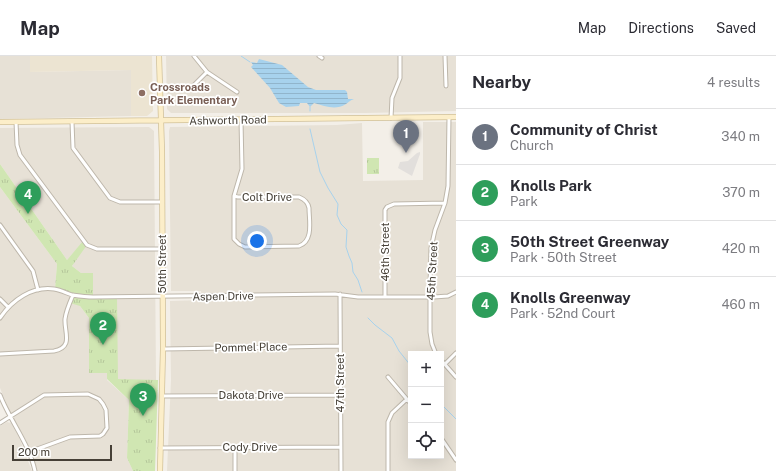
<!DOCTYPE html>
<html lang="en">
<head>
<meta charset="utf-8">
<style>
  :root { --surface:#fff; --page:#f2f2f3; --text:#2b2b33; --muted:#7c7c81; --line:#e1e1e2; --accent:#f13a21 }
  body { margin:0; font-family:"Public Sans",sans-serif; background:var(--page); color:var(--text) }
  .controls { position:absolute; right:12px; bottom:12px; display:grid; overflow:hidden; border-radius:0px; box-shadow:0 4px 16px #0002 }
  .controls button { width:36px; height:36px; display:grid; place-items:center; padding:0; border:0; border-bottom:1px solid var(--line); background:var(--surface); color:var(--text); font:20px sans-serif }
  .scale { position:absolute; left:12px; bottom:10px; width:100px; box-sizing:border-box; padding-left:4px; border:2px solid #464037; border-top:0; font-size:11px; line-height:14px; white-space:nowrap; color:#464037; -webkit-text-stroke:3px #fff; paint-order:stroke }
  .you { position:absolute; left:257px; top:185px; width:14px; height:14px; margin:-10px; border:3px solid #fff; border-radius:50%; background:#1a73e8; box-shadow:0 0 0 6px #1a73e833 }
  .badge { display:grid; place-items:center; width:26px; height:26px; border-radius:50%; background:var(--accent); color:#fff; font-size:13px; font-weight:700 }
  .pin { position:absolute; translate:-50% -33px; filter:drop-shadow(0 1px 2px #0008) }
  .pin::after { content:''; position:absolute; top:21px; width:14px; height:12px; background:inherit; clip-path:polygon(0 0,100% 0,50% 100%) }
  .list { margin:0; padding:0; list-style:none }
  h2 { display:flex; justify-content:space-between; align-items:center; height:52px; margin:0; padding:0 16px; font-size:17px }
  h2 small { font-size:13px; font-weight:400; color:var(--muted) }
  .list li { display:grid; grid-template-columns:26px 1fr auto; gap:12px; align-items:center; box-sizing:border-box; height:56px; padding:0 16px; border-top:1px solid var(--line) }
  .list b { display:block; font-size:15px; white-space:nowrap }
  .list p { margin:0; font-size:13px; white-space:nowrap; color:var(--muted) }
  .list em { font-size:13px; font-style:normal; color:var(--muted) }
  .icon { flex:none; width:22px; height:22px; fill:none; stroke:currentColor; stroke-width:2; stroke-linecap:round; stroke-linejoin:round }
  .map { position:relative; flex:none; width:456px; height:415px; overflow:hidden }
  header { display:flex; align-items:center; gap:24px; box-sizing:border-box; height:56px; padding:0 20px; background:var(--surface); border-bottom:1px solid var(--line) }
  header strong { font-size:19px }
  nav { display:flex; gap:22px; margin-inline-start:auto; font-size:14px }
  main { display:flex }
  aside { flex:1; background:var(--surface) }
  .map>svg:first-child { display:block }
</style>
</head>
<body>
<header>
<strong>Map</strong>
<nav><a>Map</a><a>Directions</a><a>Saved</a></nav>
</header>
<main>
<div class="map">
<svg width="456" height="415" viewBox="0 0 456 415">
  <defs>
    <pattern id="park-tufts" width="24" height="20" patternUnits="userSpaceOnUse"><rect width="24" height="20" fill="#d0e6b2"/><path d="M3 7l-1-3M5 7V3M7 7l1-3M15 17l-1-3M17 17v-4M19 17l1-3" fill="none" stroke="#b4c69a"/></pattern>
    <pattern id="water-rules" width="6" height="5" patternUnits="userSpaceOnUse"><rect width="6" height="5" fill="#a7d2ed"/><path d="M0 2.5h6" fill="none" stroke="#91b5cc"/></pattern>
  </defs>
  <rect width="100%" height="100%" fill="#f3efe8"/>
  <path fill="#e7e1d6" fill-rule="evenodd" d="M0,0h30l1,16 100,-2v46l-131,3z
    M166,0h290v55l-91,2h-194l-4,-4z
    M423,66h33v349h-289l4,-91 -1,-79 32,-1 -1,-9h-30l-2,-160 1,-4 167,-2 25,-2 1,58 60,-1zM411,298h30v102h-30z
    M149,71l5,4 2,249h-38l-25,-83v-23l-12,-1 -9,-7 11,-24 -16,18 -67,-96v-36z
    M0,131l57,77 -2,25 15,5 10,12 9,12v54l18,1v7l22,20 -2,58 6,13h-96l-8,-25 -20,-36 -9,-22z
    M7,366l4,1 9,17 12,31h-32v-45z"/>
  <path fill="#ece4d2" d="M30,0h122l1,55 -6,5h-16v-46l-101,2z"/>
  <path fill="url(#park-tufts)" d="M367,102h12v16h-12z
    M0,108l67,96 16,-19 4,4 -15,21 9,7h12v24h24l1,82 40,1 -3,91h-22l-6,-13 2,-58 -22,-21v-6h-18v-55l-9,-12 -10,-3 3,-8 -18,-6 2,-25 -57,-77z"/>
  <path fill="#e2dfdc" d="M420,96v2l-8,22 -14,-8 2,-6 8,-1 9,-8z"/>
  <path fill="url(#water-rules)" d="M259,3l23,6 26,22 8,3h29l2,2 1,7h6c-5,2 -5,3 -8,5 -11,7 -21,2 -32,-1l-4,4 -3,-4h-7l-1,3 -13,1 -7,-4 -9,-15 -19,-21 2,-2 -2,-3 6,1z"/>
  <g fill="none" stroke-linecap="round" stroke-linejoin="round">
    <path stroke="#a7d2ed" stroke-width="1" d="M241,0l9,6
      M310,51v4
      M310,73l10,43 8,16 10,16 -1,11 4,9 6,6 -1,17 3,9 3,7 1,9 5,8 4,12
      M368,262l7,7 17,13 7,13 12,15
      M441,348l15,15"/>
    <g stroke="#beb7ab" stroke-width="5">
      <path id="minor" d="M194,0l13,16 30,20
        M319,0l3,2
        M445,0l1,30
        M190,33l17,-17
        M391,62l1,-20 8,-20v-22
        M16,66l1,23 3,10 67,90 10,4h65
        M72,66l1,26 37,50 10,4h42
        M234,140l4,1h61c5,2 9,5 10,11 0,12 5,33 -10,38l-54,1 -6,-3 -5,-5v-43l8,-27 -1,-49
        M0,169l33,46 5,19
        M340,238l1,177
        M385,241v-87l2,-3 7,-3 51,-1
        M0,243l8,8
        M0,262c12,-18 32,-32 54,-29 7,1 12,4 18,6 7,1 14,2 21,2l242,-3 23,3h76l14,-1 8,-4
        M163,293l177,-3
        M0,298l54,-3c20,-4 10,-19 11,-32 1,-8 5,-17 8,-24
        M436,298l-4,-10 -2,-12v-45l1,-39 4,-18 10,-27 3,-17 1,-69
        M441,304l15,17
        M445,308l11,-11
        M388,321l23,27
        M0,339c10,26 29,48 35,76
        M162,340l178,-1
        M0,367l44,-28 44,-1 11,5 4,5 3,6 1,18 -4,6 -3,2 -30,1 -41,15
        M441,382l15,22
        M235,391v24
        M160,392l180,-1
        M388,415v-49l4,-9 15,-14"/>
    </g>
    <g stroke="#d1c199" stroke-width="6">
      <path id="secondary" d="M159,0l3,96 1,197 -3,122
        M0,66l456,-5"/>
    </g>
    <use href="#minor" stroke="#fff" stroke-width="3"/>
    <use href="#secondary" stroke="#fceec9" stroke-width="4.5"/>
  </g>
  <circle fill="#8d6e63" stroke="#fff" stroke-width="1.5" cx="142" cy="37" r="4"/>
  <g text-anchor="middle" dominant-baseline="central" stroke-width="3.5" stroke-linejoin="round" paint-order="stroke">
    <g font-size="11" font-weight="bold" fill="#785e54" stroke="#fff" text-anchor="start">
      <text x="150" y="31">Crossroads<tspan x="150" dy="13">Park Elementary</tspan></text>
    </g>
    <g font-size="11" fill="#464037" stroke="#fff">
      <text transform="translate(228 64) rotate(-1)">Ashworth Road</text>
      <text x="267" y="141">Colt Drive</text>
      <text transform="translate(385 196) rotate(-90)">46th Street</text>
      <text transform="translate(162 208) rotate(-90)">50th Street</text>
      <text transform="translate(432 215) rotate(-87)">45th Street</text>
      <text transform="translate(223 240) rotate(-1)">Aspen Drive</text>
      <text transform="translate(251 291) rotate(-1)">Pommel Place</text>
      <text transform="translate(340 327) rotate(-90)">47th Street</text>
      <text x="251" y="339">Dakota Drive</text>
      <text x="250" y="391">Cody Drive</text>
    </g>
  </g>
</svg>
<div class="controls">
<button>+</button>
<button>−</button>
<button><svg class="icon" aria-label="locate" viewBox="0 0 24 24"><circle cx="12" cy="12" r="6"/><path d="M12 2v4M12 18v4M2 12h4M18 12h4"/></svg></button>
</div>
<div class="scale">200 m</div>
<div class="you"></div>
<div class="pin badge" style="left:406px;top:97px;background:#6b7280">1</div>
<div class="pin badge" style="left:103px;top:289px;background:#2e9e5b">2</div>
<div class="pin badge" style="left:143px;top:360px;background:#2e9e5b">3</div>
<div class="pin badge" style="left:28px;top:158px;background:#2e9e5b">4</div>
</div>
<aside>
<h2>Nearby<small>4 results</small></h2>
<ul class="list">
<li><span class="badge" style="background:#6b7280">1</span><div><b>Community of Christ</b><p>Church</p></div><em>340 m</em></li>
<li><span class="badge" style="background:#2e9e5b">2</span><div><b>Knolls Park</b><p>Park</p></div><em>370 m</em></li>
<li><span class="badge" style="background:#2e9e5b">3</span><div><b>50th Street Greenway</b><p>Park · 50th Street</p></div><em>420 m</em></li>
<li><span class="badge" style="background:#2e9e5b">4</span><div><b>Knolls Greenway</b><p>Park · 52nd Court</p></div><em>460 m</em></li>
</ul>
</aside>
</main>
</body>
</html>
